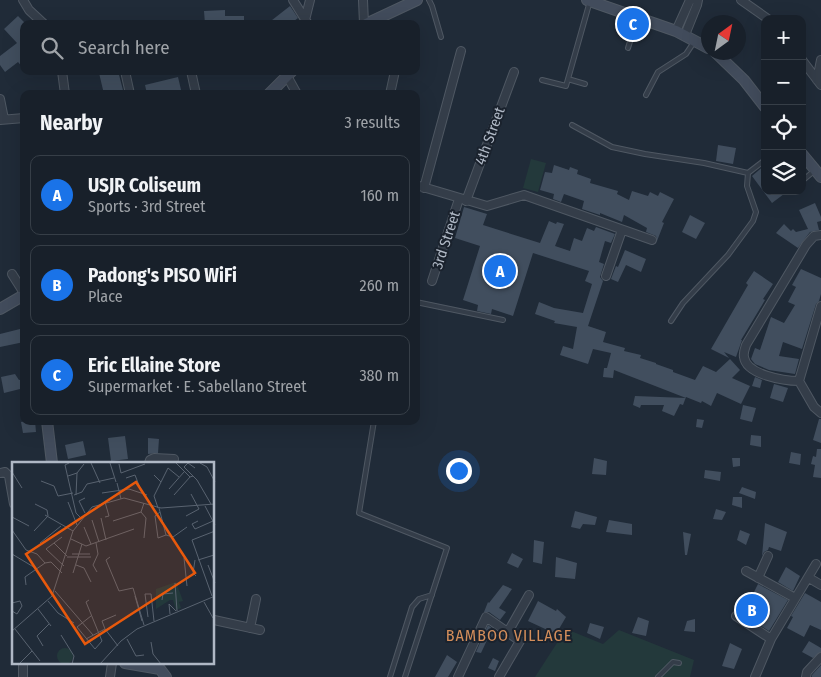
<!DOCTYPE html>
<html lang="en">
<head>
<meta charset="utf-8">
<style>
  :root { --surface:#18202a; --page:#212832; --text:#f1f3f6; --muted:#9fa3a8; --line:#363e47; --accent:#1a73e8 }
  body { margin:0; font-family:"Fira Sans Condensed",sans-serif; background:var(--page); color:var(--text) }
  .controls { position:absolute; right:15px; top:15px; display:grid; overflow:hidden; border-radius:10px; box-shadow:0 5px 20px #0002 }
  .controls button { width:45px; height:45px; display:grid; place-items:center; padding:0; border:0; border-bottom:1px solid var(--line); background:var(--surface); color:var(--text); font:25px sans-serif }
  .compass { position:absolute; left:701px; top:15px; width:45px; height:45px; border-radius:50%; background:var(--surface); box-shadow:0 5px 20px #0002; rotate:33deg }
  .you { position:absolute; left:458px; top:470px; width:18px; height:18px; margin:-12px; border:4px solid #fff; border-radius:50%; background:#1a73e8; box-shadow:0 0 0 8px #1a73e833 }
  .badge { display:grid; place-items:center; width:32px; height:32px; border-radius:50%; background:var(--accent); color:#fff; font-size:16px; font-weight:700 }
  .pin { position:absolute; translate:-50% -50%; border:2px solid #fff; box-shadow:0 1px 5px #0006 }
  .list { margin:0; padding:0; list-style:none }
  h2 { display:flex; justify-content:space-between; align-items:center; height:65px; margin:0; padding:0 20px; font-size:21px }
  h2 small { font-size:16px; font-weight:400; color:var(--muted) }
  .list li { display:grid; grid-template-columns:32px 1fr auto; gap:15px; align-items:center; box-sizing:border-box; height:80px; margin:0 10px 10px; padding:0 10px; border:1px solid var(--line); border-radius:10px }
  .list b { display:block; font-size:19px; white-space:nowrap }
  .list p { margin:0; font-size:16px; white-space:nowrap; color:var(--muted) }
  .list em { font-size:16px; font-style:normal; color:var(--muted) }
  .icon { flex:none; width:28px; height:28px; fill:none; stroke:currentColor; stroke-width:2; stroke-linecap:round; stroke-linejoin:round }
  .map { position:relative; flex:none; width:821px; height:677px; overflow:hidden }
  .search { position:absolute; background:var(--surface); box-shadow:0 5px 20px #0002; left:20px; top:20px; width:400px; height:55px; display:flex; align-items:center; gap:12px; box-sizing:border-box; padding:0 18px; border-radius:10px; color:var(--muted); font-size:19px }
  .panel { position:absolute; background:var(--surface); box-shadow:0 5px 20px #0002; left:20px; top:90px; width:400px; height:335px; border-radius:10px }
  .map>svg:first-child { display:block }
</style>
</head>
<body>
<div class="map">
<svg width="821" height="677" viewBox="0 0 821 677">
  <rect width="100%" height="100%" fill="#202b38"/>
  <path fill="#23393b" d="M531,159l15,4 -8,29 -15,-4z
    M566,629l37,15 16,-14 75,30 -4,17h-155z"/>
  <path fill="#414e5e" d="M290,6l8,12 -4,3 3,3h-30z
    M225,10v6h19v8h-39l-1,-13z
    M18,16l6,6v11l-4,4 1,2 3,-1v31l-6,-7 -13,10 -5,-7v-9l17,-13 -13,-14z
    M106,71h12l6,23h-20l-5,-21z
    M178,77l4,17h-35l-2,-9z
    M718,145l18,3 -3,16 -17,-3z
    M554,165l15,5 1,-3 8,3 -1,4 14,5 -1,4 28,8 -1,3 12,6 3,-9 16,5 2,-4 8,4 2,-4 14,7 -12,23 2,1 -7,18 -1,-5 -10,-4 1,-4 -23,-13 -2,7 -22,-9v2l-18,-6 2,-8 -20,-7 -3,8 -8,-3 1,-5 -14,-4 5,-18 7,1z
    M765,165v26h23l-16,12 -20,-27z
    M815,203l6,14v4l-4,1 2,8 -9,2 -12,16 -22,-15 8,-9 7,7 2,-2 3,3 12,-3 -9,-19z
    M464,207l23,7 -4,11 57,18 9,-22 7,3 1,-2 7,2 -9,22 15,5 4,-13 8,3 5,-13 7,3 2,-4 19,7 -4,9 -6,-2 -6,21 5,2 -4,13 3,4 -15,45 18,6 -3,10 22,6 -1,3 17,4 -1,3 16,5v1l17,6v2l22,8 8,-14 13,6 14,-13 10,11 -8,8 18,8 -9,18 -24,-11 -6,13 -9,-5 -1,2 -15,-6 -3,8 -3,-1 -6,12 -12,-5 2,-6h-23l-1,3 -7,-3 2,-9 51,2 -72,-28 -1,8 -10,-1 1,-9h3l4,-15 -18,-4 -5,15 -28,-9 3,-9 10,3 4,-22 -23,-4 1,-2 -20,-7 4,-12 15,6 29,5 9,-29 -7,-3 4,-10 -56,-18 -20,63 -21,-7 -1,5 -14,-3 1,-6 -15,-5 17,-54 -25,-8z
    M690,215l15,8 -9,16 -14,-7z
    M625,250l21,9 -5,13 -15,-7 -8,17 -7,-3 5,-13 2,1z
    M801,269l20,9v16l-2,7 -3,3 -14,45 -19,-7 -4,14 20,3 -4,15 -26,-4 -14,-6 -4,-5 4,-11 5,2 11,-33 13,6 11,-18 -7,-3 8,-15 -4,-2z
    M754,271l19,13 -10,15 2,1 -24,40h1l-6,17 -12,-5 5,6 -18,-9 37,-64 -2,-2z
    M24,328v14l-24,5v-13z
    M15,374l4,6 5,-1v9l-20,5 -3,-16z
    M755,377l7,3 -2,8 -8,-2z
    M774,384l14,4 -5,14 -13,-4z
    M743,405l13,3 -4,14 -12,-3z
    M697,419l7,1 -2,8 -6,-1z
    M819,419h2v24l-8,-3z
    M26,421h9l1,11 -13,1 -2,-11z
    M751,435l10,1v11l-11,-2z
    M125,436l3,23 -17,2 -3,-23z
    M148,438l11,1 -1,14 -10,1z
    M83,441l3,14 -18,4 -3,-14z
    M817,449h4v29l-8,-1 2,-12 -4,-1 2,-8 3,1z
    M791,452l10,2 -1,11 -11,-2z
    M594,458l13,3 -1,14 -14,-1z
    M732,458h8v8l-7,1z
    M705,470l16,2 -1,9 -16,-3z
    M742,487l14,5 -1,7 -16,-6z
    M733,497h9v11l-10,-3z
    M716,509l10,3 -4,8 -9,-1z
    M575,511l22,6 -2,8 -12,-1 -3,5 -9,-2z
    M609,520l23,4v11l-26,-3z
    M765,523l22,9 -6,19 -12,-4 -1,3 -4,2 -2,4z
    M740,530l10,4 -4,11 -9,-5z
    M683,532l8,2 -4,21h-2z
    M534,540l10,2 -2,22 -9,-2z
    M512,553l11,6 -5,9 -11,-5z
    M556,557l21,6 -2,16 -20,-2z
    M786,567l14,9 -7,15 -15,-9z
    M758,584l30,16 -19,31 -28,-18 8,-14 1,1z
    M503,585l9,4 -13,19 7,4 -6,8 -11,-8h-5l4,-10 1,1z
    M805,593l16,9v28l-11,-5 -6,12 -17,-9 6,-11 -2,-1z
    M538,601l18,10 1,-2 9,8 -10,17 -28,-13z
    M638,617l11,4 -3,15 -14,-3z
    M695,619v13l-11,-1 3,-10z
    M590,623l14,4 -4,12 -13,-6z
    M488,625l7,6 -3,6 -3,-1 -8,17 -5,-1z
    M809,641l12,7v4l-8,6 -11,-6z
    M730,643l12,6 -8,20 -12,-3z
    M447,655l10,7 -9,15h-13z
    M493,658l6,3 -4,10 -7,-3z
    M821,665v12h-9v-2z"/>
  <g fill="none" stroke-linecap="round" stroke-linejoin="round">
    <g stroke="#4f5863" stroke-width="6">
      <path id="lane" d="M429,0l3,6 9,31
        M628,48l9,-29
        M568,79l17,5
        M542,80l24,6 24,-85
        M646,95l12,-23 28,-18 8,-12
        M572,125l40,22 33,7 59,9 44,10
        M802,181l12,-10
        M416,302l87,18
        M671,321l12,-18 45,-48 25,-34 3,-9 -9,-26 1,-13 17,-13
        M23,358h1
        M374,421l-15,92 88,35 -42,129
        M390,677l22,-70 7,-8 13,-4
        M658,677l15,-15 6,1"/>
    </g>
    <g stroke="#4f5863" stroke-width="10">
      <path id="street" d="M23,0l6,10 15,14
        M293,0l15,24
        M363,0l1,24
        M741,0l27,19
        M305,20l5,-20
        M676,31l14,-31
        M685,35l12,-30 1,-5
        M802,60l19,25
        M62,71l3,23
        M125,71l5,23
        M191,71l5,23
        M287,76l10,18
        M817,80l4,-20
        M390,94l5,-23
        M0,99l4,20
        M0,120l24,-2
        M416,185l71,21 37,-11 128,45
        M424,188l37,-137
        M466,201l48,-129
        M821,235l-7,1 -8,9 -60,100c-1,3 -3,8 -2,12 2,18 41,24 55,24l22,-75
        M12,274l12,19
        M606,276l16,-46
        M432,281l27,-82
        M799,381l15,26 7,6
        M149,463l1,-3 4,-2 20,1
        M0,473l5,-1 4,4 5,28
        M746,571l49,27
        M758,578l10,-22
        M809,578l12,7
        M736,616l35,23
        M214,620l46,10
        M250,628l6,-29
        M508,632l21,-37
        M23,677v-14
        M110,677l2,-14
        M458,677l28,-60 34,24 -21,36
        M755,677l16,-38 45,-75
        M806,677l1,-5 14,-15"/>
    </g>
    <g stroke="#4f5863" stroke-width="12">
      <path id="secondary" d="M587,0l89,31 32,17
        M366,24l51,-24
        M715,52l29,28 21,27
        M269,94l23,-23
        M802,154l19,23
        M0,309l24,-14
        M47,421l5,42
        M125,663l35,6 6,8"/>
    </g>
    <use href="#lane" stroke="#343d49" stroke-width="4"/>
    <use href="#street" stroke="#343d49" stroke-width="8"/>
    <use href="#secondary" stroke="#424c5c" stroke-width="10"/>
  </g>
  <g text-anchor="middle" dominant-baseline="central" stroke-width="4" stroke-linejoin="round" paint-order="stroke">
    <g font-size="15" fill="#afb8c5" stroke="#1a222d">
      <text transform="translate(490 136) rotate(-70)">4th Street</text>
      <text transform="translate(446 240) rotate(-72)">3rd Street</text>
    </g>
    <g font-size="16" letter-spacing="1" fill="#d48e5b" stroke="#1a222d">
      <text x="509" y="635">BAMBOO VILLAGE</text>
    </g>
  </g>
  <g transform="translate(12 462)">
    <rect width="202" height="202" fill="#202b38"/>
    <path d="M164,120l7,19 -4,1 2,6 -5,2 -3,-10h-3l-14,9v-20zM45 194a8 8 0 1 1 16 0a8 8 0 1 1-16 0Z" fill="#23393b"/>
    <path fill="none" stroke="#596370" stroke-width="1" d="M57,1l-4,2 11,48 5,5M79,1l9,20M98,1l6,19M164,1l14,14 3,-1M188,1l7,4 8,15M107,2l2,9 24,-9M183,6l-7,-5 -4,4 13,13 14,24M0,10l10,16M142,13l7,7 -7,14 4,12M56,14l9,-3 7,-9M114,16l9,-3 7,18M29,19l13,5 4,10 15,-3M149,20l7,-14 11,9M105,21l4,16M157,27l15,-17M90,31l27,-4 18,6M62,33l8,-3 5,-8 27,-6M64,33l1,-22M162,33l16,-18M56,40l9,23M93,40l4,14 -4,1M23,42l12,6 1,6M193,44l10,19M147,46l7,27 -8,3 -3,-22 5,-4M73,51l-6,-12 6,-3M33,53l28,16M174,54l13,-7 -8,-15M0,55l17,9M89,56l5,22M80,58l7,22M101,59l28,-9M186,59l-6,3 3,5 18,-8M72,65l7,17M0,68l14,20 11,4 8,9 6,-1 11,11M22,69l14,-15M154,73l7,2 14,-10M50,75l-16,12 18,17M132,76l2,-20 -5,-6 3,-9M59,77l15,7 48,-17M28,81l21,-17M42,81l13,13M84,81l2,11 -5,11 4,7M0,92l25,15M60,92h18M55,95h24M98,95l-4,3 13,31 14,-3 11,37M172,96l3,28M183,98l-2,13 3,3M186,98l16,-5M64,103l8,3 7,14M196,103l7,18M61,111l9,-29M163,121l2,28M14,123l-1,-8 20,-14M43,129l38,44M123,134l7,25M200,134l-20,-56 23,-9M77,138l-3,2 16,39 -7,8 -18,-22 14,-11M150,138l1,-6 10,-1M36,139l10,12 16,10M192,140l9,16M0,141l8,-2 2,5 -5,8 -5,-3M26,147l13,17M158,152l-1,-10 7,7M136,155l-3,-23h6l3,27M3,167l25,32M93,167l-3,-8 14,-6M0,169l40,-35 21,-65 19,-24 32,-9 37,10 54,-4M49,173l13,21 -2,8M74,177l19,-10 13,17M115,177l9,17 8,-1M139,180l2,12 8,10M31,184l-6,-10 12,-12M7,202l13,-13M88,202l21,-23 16,-12 78,-33"/>
    <path fill="#e8590c" fill-opacity="0.15" stroke="#e8590c" stroke-width="2.5" d="M124,20l59,91 -110,71 -59,-90z"/>
    <rect width="202" height="202" fill="none" stroke="#afb8c5" stroke-width="2.5"/>
  </g>
</svg>
<div class="controls">
<button>+</button>
<button>−</button>
<button><svg class="icon" aria-label="locate" viewBox="0 0 24 24"><circle cx="12" cy="12" r="6"/><path d="M12 2v4M12 18v4M2 12h4M18 12h4"/></svg></button>
<button><svg class="icon" aria-label="layers" viewBox="0 0 24 24"><path d="M12 4l9 5-9 5-9-5zM3 14l9 5 9-5"/></svg></button>
</div>
<svg class="compass" viewBox="-18 -18 36 36"><path d="M0-13l5 13h-10z" fill="#e53935"/><path d="M0 13l5-13h-10z" fill="#9fa3a8"/></svg>
<div class="you"></div>
<div class="pin badge" style="left:500px;top:271px">A</div>
<div class="pin badge" style="left:752px;top:610px">B</div>
<div class="pin badge" style="left:633px;top:24px">C</div>
<div class="search"><svg class="icon" aria-label="search" viewBox="0 0 24 24"><circle cx="10" cy="10" r="6"/><path d="M15 15l6 6"/></svg>Search here</div>
<section class="panel">
<h2>Nearby<small>3 results</small></h2>
<ul class="list">
<li><span class="badge">A</span><div><b>USJR Coliseum</b><p>Sports · 3rd Street</p></div><em>160 m</em></li>
<li><span class="badge">B</span><div><b>Padong's PISO WiFi</b><p>Place</p></div><em>260 m</em></li>
<li><span class="badge">C</span><div><b>Eric Ellaine Store</b><p>Supermarket · E. Sabellano Street</p></div><em>380 m</em></li>
</ul>
</section>
</div>
</body>
</html>
